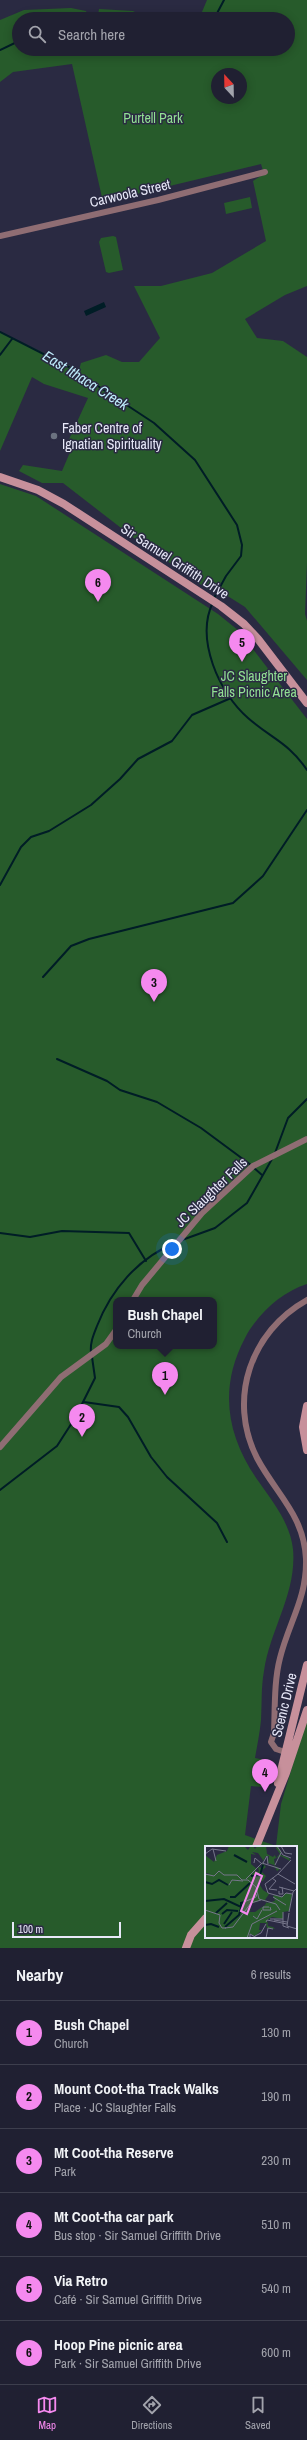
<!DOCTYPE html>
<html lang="en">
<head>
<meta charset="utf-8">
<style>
  :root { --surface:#202032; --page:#2d2d3e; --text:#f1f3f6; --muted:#a2a3ac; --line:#3d3e4d; --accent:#f589ef }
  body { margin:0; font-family:"Archivo Narrow",sans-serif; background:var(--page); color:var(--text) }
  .compass { position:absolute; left:211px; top:68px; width:36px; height:36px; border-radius:50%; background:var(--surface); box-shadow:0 2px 10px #0003; rotate:338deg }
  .scale { position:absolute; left:12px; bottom:10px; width:109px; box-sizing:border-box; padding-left:4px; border:2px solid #e7e8f8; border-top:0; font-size:11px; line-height:14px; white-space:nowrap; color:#e7e8f8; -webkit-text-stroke:3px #2a2a42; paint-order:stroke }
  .you { position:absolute; left:172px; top:1249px; width:14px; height:14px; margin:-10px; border:3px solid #fff; border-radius:50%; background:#1a73e8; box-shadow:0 0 0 6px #1a73e833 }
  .badge { display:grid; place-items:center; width:26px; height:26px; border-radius:50%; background:var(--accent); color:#111; font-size:13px; font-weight:700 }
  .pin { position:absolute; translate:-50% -33px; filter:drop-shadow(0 1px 2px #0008) }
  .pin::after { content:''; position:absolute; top:21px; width:14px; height:12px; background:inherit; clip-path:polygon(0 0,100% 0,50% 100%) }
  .popup { position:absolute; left:113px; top:1297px; width:104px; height:52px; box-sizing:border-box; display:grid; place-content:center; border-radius:8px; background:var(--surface); filter:drop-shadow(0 1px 3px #0005); font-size:13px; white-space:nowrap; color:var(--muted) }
  .popup b { font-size:15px; color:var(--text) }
  .popup::after { content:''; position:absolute; left:50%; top:100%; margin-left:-8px; border:8px solid transparent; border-top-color:var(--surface) }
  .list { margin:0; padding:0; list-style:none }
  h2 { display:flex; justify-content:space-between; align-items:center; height:52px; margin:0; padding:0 16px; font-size:17px }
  h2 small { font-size:13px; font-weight:400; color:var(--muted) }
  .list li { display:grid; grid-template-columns:26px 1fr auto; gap:12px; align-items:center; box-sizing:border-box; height:64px; padding:0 16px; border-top:1px solid var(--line) }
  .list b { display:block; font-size:15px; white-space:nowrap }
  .list p { margin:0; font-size:13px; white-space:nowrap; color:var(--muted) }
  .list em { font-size:13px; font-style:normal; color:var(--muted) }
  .icon { flex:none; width:22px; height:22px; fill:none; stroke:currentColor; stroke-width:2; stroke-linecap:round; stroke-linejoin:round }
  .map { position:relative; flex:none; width:307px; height:1948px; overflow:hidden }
  .search { position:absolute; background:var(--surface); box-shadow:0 2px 10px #0003; left:12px; right:12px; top:12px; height:44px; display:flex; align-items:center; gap:10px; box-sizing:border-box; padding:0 14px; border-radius:22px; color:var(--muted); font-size:15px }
  .sheet { height:436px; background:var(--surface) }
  nav { display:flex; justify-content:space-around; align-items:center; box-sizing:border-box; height:56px; border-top:1px solid var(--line); background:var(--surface); font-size:11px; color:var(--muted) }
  nav a { display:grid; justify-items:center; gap:2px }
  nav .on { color:var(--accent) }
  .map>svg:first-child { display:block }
</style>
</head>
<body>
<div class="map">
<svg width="307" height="1948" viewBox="0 0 307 1948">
  <rect width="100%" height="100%" fill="#2a2a42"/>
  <path fill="#275b2b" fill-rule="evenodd" d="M207,0h100v286l-22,9 -40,24 12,19 26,3 24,16v206l-2,51 2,7v59l-62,-73 -30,-19 -5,3 -76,-53 -71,-55h-21l-23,-12 4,-6 39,6 9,-21 -6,-2 23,-50 -44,-14 -12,-7 -32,74v-119l79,38 2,-7 25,-8 16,7h17l21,-24 -26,-52h27l51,-13 54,-32 -13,-60 11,-7 -3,-10 -158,38 -31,-138 -59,8 -13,10v-62l24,-10 47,-2 15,3 1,3 11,1 1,-6 34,2 15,8h-129v30h269v-30h-89zM217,74h24v24h-24z
    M250,197l2,11 -26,6 -2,-11z
    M113,236l3,1 7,33 -14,3 -3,-1 -7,-30 2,-4z
    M0,484l36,12 182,118 21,17 68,88v565c-26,8 -50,31 -62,54 -27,51 -18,99 14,144 14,20 31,41 34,67 4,44 -23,80 -29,122 -3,16 -2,33 -3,49 -1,12 -4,26 -6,38l10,2 -3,27 -11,-1 -6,49 31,11 5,-42 26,-86v230h-307zM116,1300h98v46h-98zM206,1847h90v90h-90z"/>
  <path fill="#001d26" d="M104,302l2,5 -20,9 -2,-5z"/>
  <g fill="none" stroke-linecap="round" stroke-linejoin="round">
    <path stroke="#001d26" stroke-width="2" d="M214,19l10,-19
      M0,50l19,-9
      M0,332l69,35 85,56 41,37 42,65 5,20 -1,11 -15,20 -12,22
      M0,355l12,-16
      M213,602c-18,37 6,91 35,116 24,21 40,24 59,52
      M0,885l21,-38 10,-10 18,-6 42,-26 29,-26 18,-20 34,-18 20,-26 39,-17
      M43,977l28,-31 18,-7 144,-36 30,-27 44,-66
      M57,1059l50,22 13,9 37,12 44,26 50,37
      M275,1153l13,-35 19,-19
      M254,1168l8,7
      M0,1233l30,4 32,-6 67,2 17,28
      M182,1240l33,-12 32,-25 25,-44
      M91,1353c-1,-10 2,-17 6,-27 14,-36 41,-68 78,-83
      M84,1402l35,5 9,10 23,40 16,20 50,46 10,19
      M0,1490l57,-44 18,-28 20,-40 -3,-21"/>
    <path stroke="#8f6d73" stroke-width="6" d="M0,236l158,-36 107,-28
      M133,1300l9,-15 60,-72 51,-47 54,-27
      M0,1447l61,-70 45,-33 10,-14
      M285,1752l-9,-3 -5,-7 3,-9c1,-25 0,-52 6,-75 9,-36 27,-60 26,-99 -2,-44 -30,-65 -49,-101 -30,-59 -6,-127 50,-158"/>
    <path stroke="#c7909b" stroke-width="8" d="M0,477l38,13 26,14 157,102 23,18 14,15 49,64
      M307,1406l-4,21 4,23
      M278,1783l29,-118
      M256,1847l30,-74 21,-63
      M186,1948l5,-13 15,-17"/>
  </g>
  <circle fill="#6b7280" stroke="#2a2a42" stroke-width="1.5" cx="54" cy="436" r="4"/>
  <g text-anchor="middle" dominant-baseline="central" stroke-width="3" stroke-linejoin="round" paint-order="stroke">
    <g font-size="14" fill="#91df93" stroke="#2a2a42">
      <text x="153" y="118">Purtell Park</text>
      <text x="254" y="676">JC Slaughter<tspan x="254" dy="16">Falls Picnic Area</tspan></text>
    </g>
    <g font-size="14" fill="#e7e8f8" stroke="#2a2a42">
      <text transform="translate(130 193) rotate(-13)">Carwoola Street</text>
      <text transform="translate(175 561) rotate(33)">Sir Samuel Griffith Drive</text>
      <text transform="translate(211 1192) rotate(-44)">JC Slaughter Falls</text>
      <text transform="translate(284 1705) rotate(-76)">Scenic Drive</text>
    </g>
    <g font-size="14" fill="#e7e8f8" stroke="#2a2a42" text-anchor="start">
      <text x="62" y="428">Faber Centre of<tspan x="62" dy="16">Ignatian Spirituality</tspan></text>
    </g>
    <g font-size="15" font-style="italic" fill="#beecfb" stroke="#2a2a42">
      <text transform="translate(86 380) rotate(32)">East Ithaca Creek</text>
    </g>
  </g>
  <g transform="translate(205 1846)">
    <rect width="92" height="92" fill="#2a2a42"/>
    <path d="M24,0h15l4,4 2,-3 -3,-1h6l2,3 2,-3h9l1,8 6,3 2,-2 1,3 4,-4 -4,-6 1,-2 4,5v4l8,3 1,3 -9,-5 -7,3 1,7 5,3 -3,2 -3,-6 -6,-2 1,-7h-3l-4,7 4,4 -5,4 5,5 -3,5 -5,1 5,8 6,4 -4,6 2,3 8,-2 -2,-5 2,-1 7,2 3,-4 7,1 -3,17 -6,1v7l-11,-2 -5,3 1,6 5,1 2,2 -8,-1 -1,-5h-6l-1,7h3l-7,6 -6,-2v4h-44v-64h6l-6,-1v-18l9,7 3,-7 10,-4zM47,6l6,1 5,7 -1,8 -4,-1 1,5 -4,-1 2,-2 -6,-5v-10l5,1zM56,54l6,1 -2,4 -10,7h-5l1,-8z" fill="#275b2b" fill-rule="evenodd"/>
    <path fill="none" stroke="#001d26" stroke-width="2" d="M29,9l13,7M46,30l9,-1 3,-10M0,36l7,2 7,-4 9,5M25,51h5l15,-14M0,55l19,-2 17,8v-4l3,-1M11,67l11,-10M17,68l5,-4 11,1M19,78l8,-12M0,79l6,-1 8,3M20,81l14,-12 2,-7"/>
    <path fill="none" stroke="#76768b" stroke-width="1" d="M72,0l6,9 8,3M76,0l4,7 7,1M8,3l3,12M0,8l7,-5 14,2M49,17l1,-5 7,6M58,17l4,-7 1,8M70,19l6,-12M0,28l9,2 5,-5 5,4h13l5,5h6l8,7 3,12 17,5 4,6M73,28l-13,10 3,9 14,4 4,-4 6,1M73,28l13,-14M73,28l17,10M67,32l4,3 -7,8 8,1M41,33l16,-16 19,6M24,39l3,-5 11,1M74,41l15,4M74,45v3h4l-1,-7M68,51l13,8M39,56l12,-5 1,-3M64,61h-6v3h8l-1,-3M0,64l15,5 -1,8 3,5h4M78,66v14l6,2M84,66l4,-20 3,-3M84,67l-2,13 10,3M48,70l4,3 5,-9M65,73h13M69,74l13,2M61,76l1,-2 20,4M20,82l8,-1 18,-24 10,-3M50,90l6,-3 5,-9M42,92l5,-14 25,-13M45,92v-4l7,4M61,92l2,-10 5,1"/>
    <path fill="#f589ef" fill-opacity="0.15" stroke="#f589ef" stroke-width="2" d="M51,27l6,3 -15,38 -6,-3z"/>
    <rect width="92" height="92" fill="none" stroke="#e7e8f8" stroke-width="2"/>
  </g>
</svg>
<svg class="compass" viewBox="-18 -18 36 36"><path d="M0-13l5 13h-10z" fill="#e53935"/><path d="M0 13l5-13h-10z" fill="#a2a3ac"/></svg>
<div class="scale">100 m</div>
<div class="you"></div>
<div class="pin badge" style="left:165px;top:1395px">1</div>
<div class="popup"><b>Bush Chapel</b>Church</div>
<div class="pin badge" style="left:82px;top:1437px">2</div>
<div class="pin badge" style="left:154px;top:1002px">3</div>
<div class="pin badge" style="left:265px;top:1792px">4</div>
<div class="pin badge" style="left:242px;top:662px">5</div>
<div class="pin badge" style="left:98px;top:602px">6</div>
<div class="search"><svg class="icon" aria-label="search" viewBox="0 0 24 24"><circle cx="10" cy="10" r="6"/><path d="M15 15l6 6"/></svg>Search here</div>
</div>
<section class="sheet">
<h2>Nearby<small>6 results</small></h2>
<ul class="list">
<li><span class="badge">1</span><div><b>Bush Chapel</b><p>Church</p></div><em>130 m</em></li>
<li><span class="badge">2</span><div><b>Mount Coot-tha Track Walks</b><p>Place · JC Slaughter Falls</p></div><em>190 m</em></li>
<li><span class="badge">3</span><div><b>Mt Coot-tha Reserve</b><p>Park</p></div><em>230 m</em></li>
<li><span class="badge">4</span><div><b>Mt Coot-tha car park</b><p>Bus stop · Sir Samuel Griffith Drive</p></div><em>510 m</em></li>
<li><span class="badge">5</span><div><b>Via Retro</b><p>Café · Sir Samuel Griffith Drive</p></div><em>540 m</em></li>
<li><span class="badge">6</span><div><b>Hoop Pine picnic area</b><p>Park · Sir Samuel Griffith Drive</p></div><em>600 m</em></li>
</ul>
</section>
<nav>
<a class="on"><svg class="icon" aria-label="map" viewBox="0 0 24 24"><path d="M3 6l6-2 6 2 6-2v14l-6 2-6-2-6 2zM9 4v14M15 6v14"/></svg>Map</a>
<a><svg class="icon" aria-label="directions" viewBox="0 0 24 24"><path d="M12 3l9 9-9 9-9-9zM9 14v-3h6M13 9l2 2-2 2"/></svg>Directions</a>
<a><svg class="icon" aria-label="saved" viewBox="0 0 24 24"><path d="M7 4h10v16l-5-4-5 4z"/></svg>Saved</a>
</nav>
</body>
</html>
